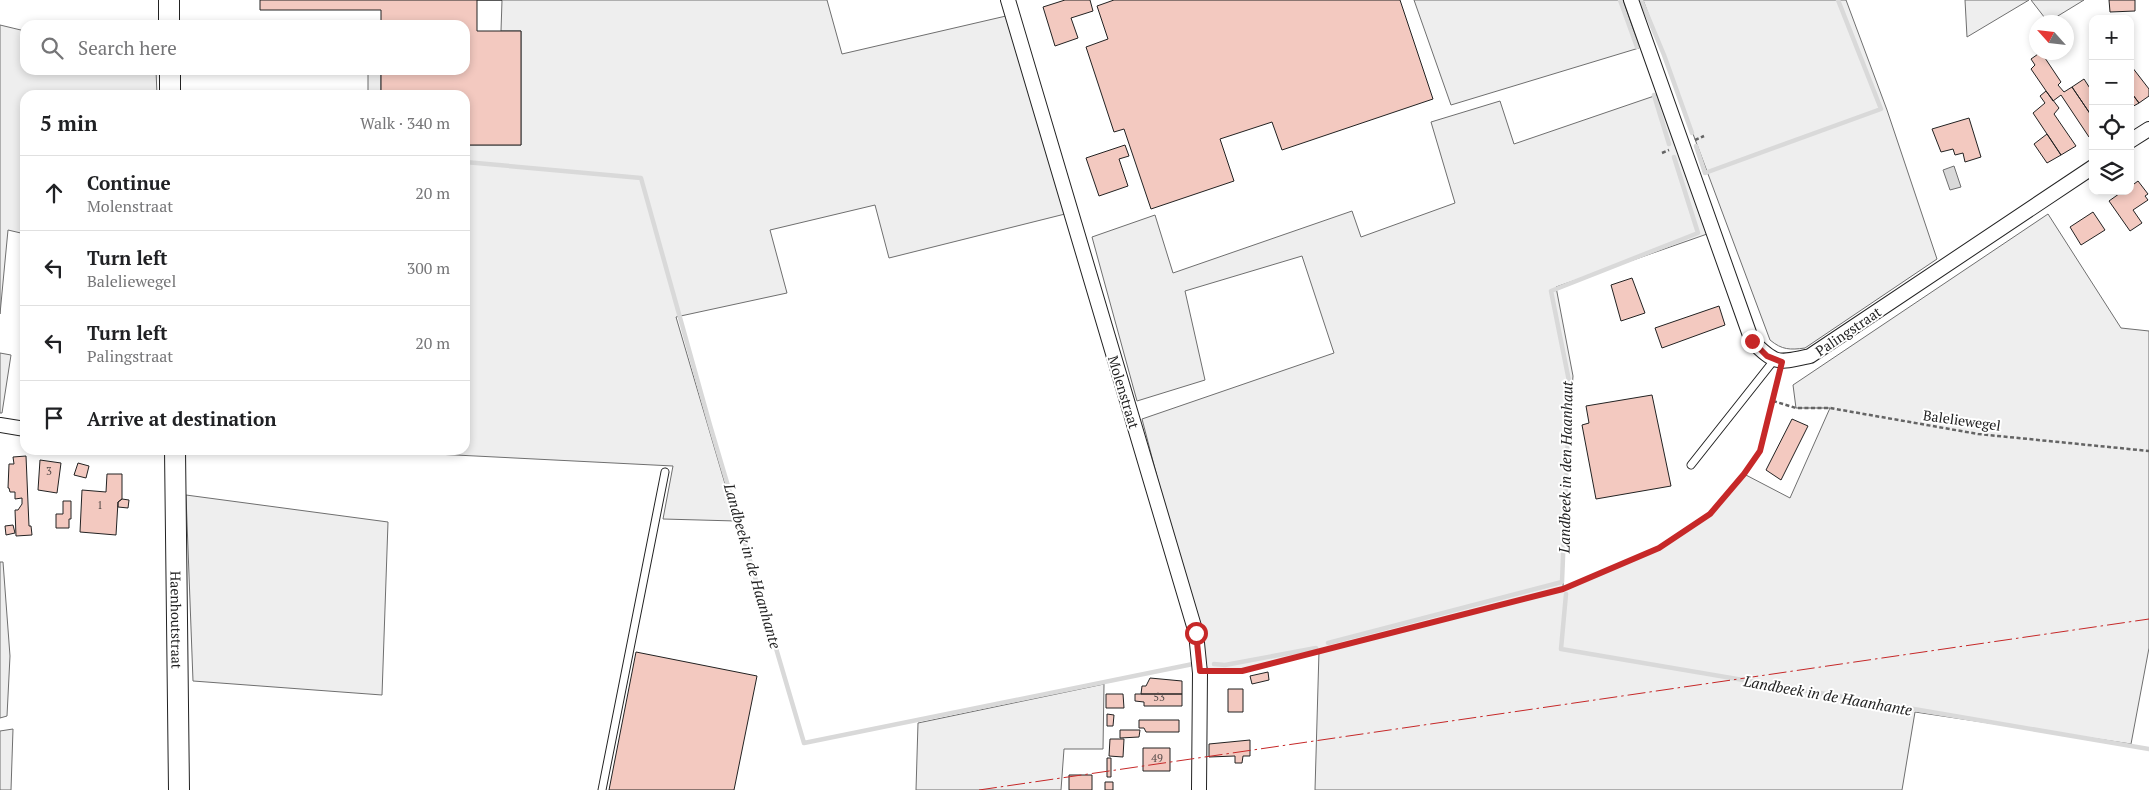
<!DOCTYPE html>
<html lang="en">
<head>
<meta charset="utf-8">
<style>
  :root { --surface:#fff; --page:#f6f6f6; --text:#202124; --muted:#757577; --line:#e0e0e0 }
  body { margin:0; font-family:"PT Serif",serif; background:var(--page); color:var(--text) }
  .controls { position:absolute; right:15px; top:15px; display:grid; overflow:hidden; border-radius:10px; box-shadow:0 2px 8px #0003 }
  .controls button { width:45px; height:45px; display:grid; place-items:center; padding:0; border:0; border-bottom:1px solid var(--line); background:var(--surface); color:var(--text); font:25px sans-serif }
  .compass { position:absolute; left:2029px; top:15px; width:45px; height:45px; border-radius:50%; background:var(--surface); box-shadow:0 2px 8px #0003; rotate:297deg }
  .stop { position:absolute; width:15px; height:15px; margin:-11px; border:4px solid #c62828; border-radius:50%; background:#fff }
  .stop.end { background:#c62828; border-color:#fff; box-shadow:0 1px 5px #0008 }
  .list { margin:0; padding:0; list-style:none }
  h2 { display:flex; justify-content:space-between; align-items:center; height:65px; margin:0; padding:0 20px; font-size:21px }
  h2 small { font-size:16px; font-weight:400; color:var(--muted) }
  .list li { display:grid; grid-template-columns:32px 1fr auto; gap:15px; align-items:center; box-sizing:border-box; height:75px; padding:0 20px; border-top:1px solid var(--line) }
  .list b { display:block; font-size:19px; white-space:nowrap }
  .list p { margin:0; font-size:16px; white-space:nowrap; color:var(--muted) }
  .list em { font-size:16px; font-style:normal; color:var(--muted) }
  .icon { flex:none; width:28px; height:28px; fill:none; stroke:currentColor; stroke-width:2; stroke-linecap:round; stroke-linejoin:round }
  .map { position:relative; flex:none; width:2149px; height:790px; overflow:hidden }
  .search { position:absolute; background:var(--surface); box-shadow:0 2px 8px #0003; left:20px; top:20px; width:450px; height:55px; display:flex; align-items:center; gap:12px; box-sizing:border-box; padding:0 18px; border-radius:15px; color:var(--muted); font-size:19px }
  .panel { position:absolute; background:var(--surface); box-shadow:0 2px 8px #0003; left:20px; top:90px; width:450px; height:365px; border-radius:15px }
  .map>svg:first-child { display:block }
</style>
</head>
<body>
<div class="map">
<svg width="2149" height="790" viewBox="0 0 2149 790">
  <rect width="100%" height="100%" fill="#fff"/>
  <path fill="#eee" stroke="#6f6f6f" d="M502,0h325l15,54 164,-38 59,198 -176,44 -14,-53 -105,25 17,63 -111,24 60,204 -73,-2 10,-53 -277,-14v-2h69v-305h56v-114h-20z
    M1414,0h209l16,48 -188,57z
    M1643,0h203l41,110 50,149 -132,89c-15,2 -23,2 -35,-8z
    M1965,0h64l-62,37z
    M2031,0h53l-36,22z
    M0,25l25,6v39h131l1,25h-132v139l-17,-4 -8,84z
    M368,70h13v25h-13z
    M1660,94l50,139 -154,54 17,89 -7,95 -3,117 96,-40 51,-34 34,-40 46,24 40,-90h-34l-3,-23 255,-171 73,114 28,3v317l-18,96 -216,-32 -13,78h-587l4,-139 -77,20 -34,1 -66,-253 192,-66 -32,-97 -117,35 20,89 -68,21 -45,-164 63,-22 18,58 179,-62 9,26 94,-34 -24,-81 69,-21 14,43z
    M0,353l11,2 -9,58h-2z
    M186,495l202,27 -6,173 -189,-14z
    M0,562h3l7,94 -3,60 -7,2z
    M1104,684l-1,65h-39l-3,41h-145l2,-67z
    M13,729l-2,61h-11v-59z"/>
  <path fill="#d9d9d9" stroke="#6f6f6f" d="M1954,166l7,21 -11,3 -7,-20z"/>
  <g fill="none" stroke-linecap="round" stroke-linejoin="round">
    <path stroke="#d9d9d9" stroke-width="4.5" d="M1620,0l17,47
      M1641,0l23,55 28,78
      M1654,95l15,49
      M1696,146l9,27 176,-64 -43,-109
      M465,162l176,16 69,247 94,318 389,-79
      M1566,594l-5,55 588,100
      M1328,643l234,-61 8,-196 -19,-95 147,-58 -24,-76
      M1214,664l11,1 91,-17"/>
  </g>
  <path fill="#f3c9c0" stroke="#222" d="M260,0h242h-25v31h44v114h-56v-50h-84v-25h84v-45h-84v-15h-121z
    M1065,0h25l3,11 -22,7 7,20 -23,8 -12,-39z
    M1114,0h286l33,99 -151,51 -10,-28 -52,17 14,42 -83,28 -27,-80 -10,3 -28,-85 22,-8 -11,-33z
    M2109,0h26v11l-25,1z
    M2041,52l20,30 -3,3 6,7 8,-5 21,31v15l-4,4 -28,-42 -8,6 -22,-32 4,-4 -4,-6z
    M2132,67l17,22v7l-10,7 -9,-12v-22z
    M2084,79l9,14v25l-21,-31z
    M2046,91l13,17 -5,6 22,32 -15,9 -28,-42 12,-10 -5,-7z
    M2130,91l9,12 -9,5z
    M1969,118l12,39 -16,5 -2,-9 -8,2 -2,-6 -12,3 -9,-23z
    M2047,134l14,21 -14,8 -13,-19z
    M1125,145l4,11 -10,3 9,27 -29,10 -13,-38z
    M2138,181l10,13 -3,2 3,4 -15,10 9,13 -12,8 -21,-30 14,-10h7v-4z
    M2093,212l12,18 -24,15 -11,-18z
    M1632,278l13,35 -24,8 -10,-36z
    M1719,306l6,19 -63,23 -7,-20z
    M1652,395l19,91 -75,13 -14,-74 7,-2 -3,-17z
    M1792,419l16,7 -27,54 -15,-10z
    M26,456l3,70h2l1,9 -16,1 -1,-26h3l4,-6v-6l-7,1v-7h-5l-1,-4h-1l1,-24h5l-1,-7z
    M40,460l21,3 -4,30 -19,-3z
    M78,463l11,3 -3,12 -12,-3z
    M107,474h15v25l-4,3 -2,33 -36,-3 2,-42 24,2z
    M122,499l7,1 -1,8 -10,-1v-5z
    M63,501h8v18h-2v9h-13v-14h7z
    M13,525l2,8 -9,2 -1,-9z
    M636,652l121,24 -23,114h-125z
    M1268,672l1,8 -17,4 -2,-8z
    M1150,678l32,3v13h-41l1,-8h4z
    M1228,689h15v23h-15z
    M1106,694h17l1,14h-18z
    M1135,694h47v12h-38v-4l-9,-1z
    M1107,714l7,1 -1,11h-6z
    M1139,720h40v12h-33l-2,-4h-5z
    M1120,730h20l-1,7 -19,1z
    M1110,739h14l-1,18 -14,-1z
    M1250,740v16h-7l-1,7h-7v-7l-26,1v-13z
    M1143,748h27v23h-27z
    M1107,758h4v19h-4z
    M1069,775h23v15h-23z
    M1105,782h8v8h-8z"/>
  <g fill="none" stroke-linecap="round" stroke-linejoin="round">
    <g stroke="#222" stroke-width="9">
      <path id="lane" d="M1691,465l84,-106
        M602,790l63,-318"/>
    </g>
    <g stroke="#222" stroke-width="16">
      <path id="street" d="M1008,0l188,633 4,40 -1,117
        M1631,0l121,341c24,24 26,22 58,15l283,-189
        M2130,141l19,-12
        M0,425l25,4"/>
    </g>
    <g stroke="#222" stroke-width="22">
      <g id="secondary">
        <path d="M169,0v25"/>
        <path d="M170,70v25"/>
        <path id="s1" d="M175,450l4,340"/>
      </g>
    </g>
    <path stroke="#646464" stroke-width="2.5" stroke-dasharray="4 2.5" stroke-linecap="butt" d="M1695,140l9,-4
      M1662,153l7,-3
      M1773,401l23,7h34l148,26 171,17
      M1213,672l29,-1 321,-82 96,-41 51,-34 34,-40 16,-23 19,-77"/>
    <use href="#lane" stroke="#fff" stroke-width="7"/>
    <use href="#street" stroke="#fff" stroke-width="14"/>
    <use href="#secondary" stroke="#fff" stroke-width="20"/>
    <path stroke="#c62828" stroke-width="1" stroke-dasharray="18 4 2.5 4" stroke-linecap="butt" d="M979,790l1170,-171"/>
  </g>
  <g fill="none" stroke-linecap="round" stroke-linejoin="round">
    <path stroke="#c62828" stroke-width="6" d="M1196,633l4,38h42l321,-82 96,-41 51,-34 34,-40 16,-23 22,-89 -15,-6 -15,-15"/>
  </g>
  <g text-anchor="middle" dominant-baseline="central" stroke-width="4" stroke-linejoin="round" paint-order="stroke">
    <g font-size="11" fill="#564c4a">
      <text x="49" y="471">3</text>
      <text x="100" y="505">1</text>
      <text x="1159" y="697">53</text>
      <text x="1157" y="758">49</text>
    </g>
    <g font-size="14" fill="#222" stroke="#fff">
      <text transform="translate(1848 331) rotate(-34)">Palingstraat</text>
      <text transform="translate(1124 392) rotate(73)">Molenstraat</text>
      <text transform="translate(1962 420) rotate(8)">Baleliewegel</text>
      <text stroke="none"><textPath href="#s1" startOffset="170">Haenhoutstraat</textPath></text>
    </g>
    <g font-size="15" font-style="italic" fill="#222" stroke="#fff">
      <text transform="translate(1565 467) rotate(-89)">Landbeek in den Haanhaut</text>
      <text transform="translate(753 566) rotate(74)">Landbeek in de Haanhante</text>
      <text transform="translate(1828 695) rotate(10)">Landbeek in de Haanhante</text>
    </g>
  </g>
</svg>
<div class="controls">
<button>+</button>
<button>−</button>
<button><svg class="icon" aria-label="locate" viewBox="0 0 24 24"><circle cx="12" cy="12" r="6"/><path d="M12 2v4M12 18v4M2 12h4M18 12h4"/></svg></button>
<button><svg class="icon" aria-label="layers" viewBox="0 0 24 24"><path d="M12 4l9 5-9 5-9-5zM3 14l9 5 9-5"/></svg></button>
</div>
<svg class="compass" viewBox="-18 -18 36 36"><path d="M0-13l5 13h-10z" fill="#e53935"/><path d="M0 13l5-13h-10z" fill="#757577"/></svg>
<div class="stop" style="left:1196px;top:633px"></div>
<div class="stop end" style="left:1752px;top:341px"></div>
<div class="search"><svg class="icon" aria-label="search" viewBox="0 0 24 24"><circle cx="10" cy="10" r="6"/><path d="M15 15l6 6"/></svg>Search here</div>
<section class="panel">
<h2>5 min<small>Walk · 340 m</small></h2>
<ul class="list">
<li><svg class="icon" aria-label="ahead" viewBox="0 0 24 24"><path d="M12 20V5M6 11l6-6 6 6"/></svg><div><b>Continue</b><p>Molenstraat</p></div><em>20 m</em></li>
<li><svg class="icon" aria-label="left" viewBox="0 0 24 24"><path d="M17 20v-9H6M10 6l-5 5 5 5"/></svg><div><b>Turn left</b><p>Baleliewegel</p></div><em>300 m</em></li>
<li><svg class="icon" aria-label="left" viewBox="0 0 24 24"><path d="M17 20v-9H6M10 6l-5 5 5 5"/></svg><div><b>Turn left</b><p>Palingstraat</p></div><em>20 m</em></li>
<li><svg class="icon" aria-label="arrive" viewBox="0 0 24 24"><path d="M6 21V4h12l-3 4 3 4H6"/></svg><div><b>Arrive at destination</b></div></li>
</ul>
</section>
</div>
</body>
</html>
